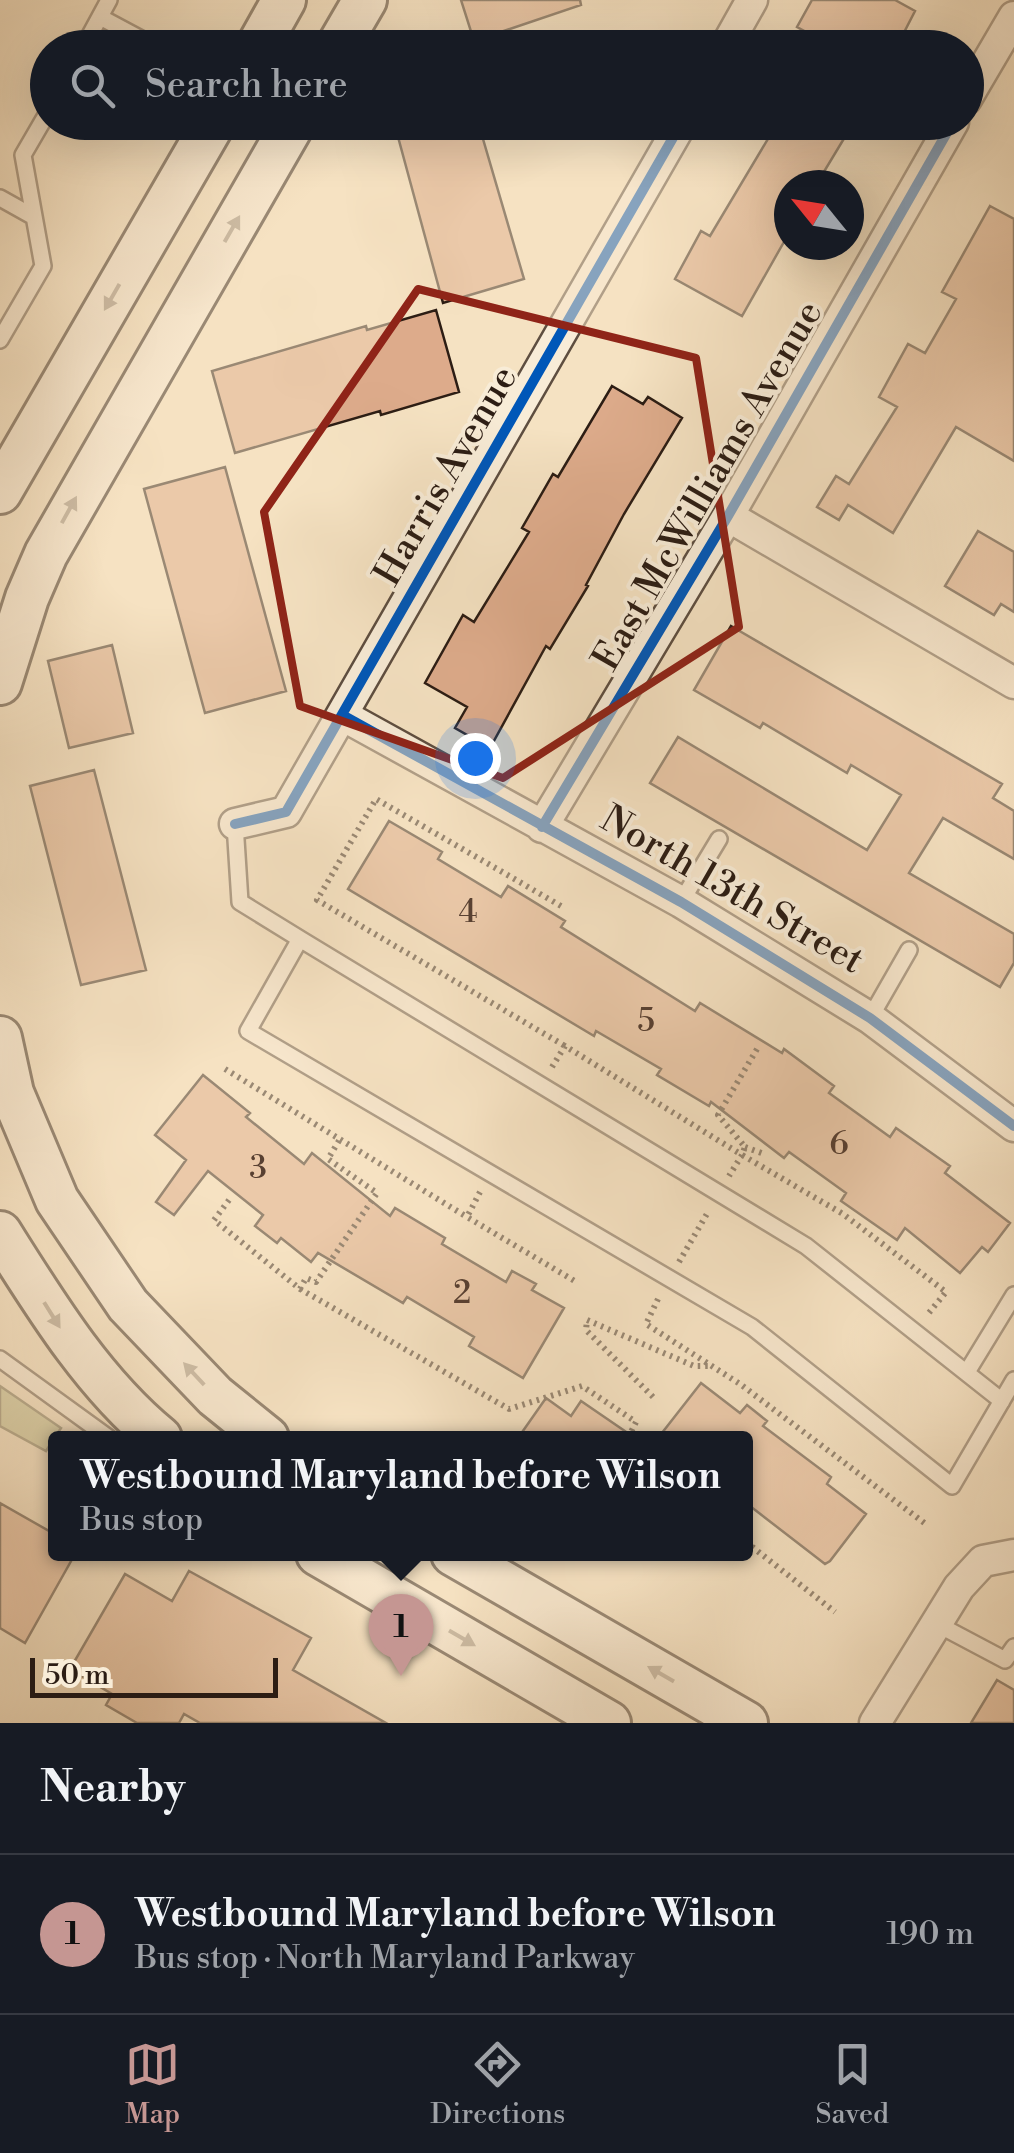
<!DOCTYPE html>
<html lang="en">
<head>
<meta charset="utf-8">
<style>
  :root { --surface:#171b24; --page:#20242c; --text:#f1f3f6; --muted:#9ea1a6; --line:#363941; --accent:#c59692 }
  body { margin:0; font-family:"Libre Bodoni",serif; background:var(--page); color:var(--text) }
  .compass { position:absolute; left:774px; top:170px; width:90px; height:90px; border-radius:50%; background:var(--surface); box-shadow:0 10px 40px #0002; rotate:300deg }
  .scale { position:absolute; left:30px; bottom:25px; width:248px; box-sizing:border-box; padding-left:10px; border:5px solid #2c1d14; border-top:0; font-size:28px; line-height:35px; white-space:nowrap; color:#2c1d14; -webkit-text-stroke:8px #f8ecd7; paint-order:stroke }
  .you { position:absolute; left:475px; top:758px; width:35px; height:35px; margin:-25px; border:8px solid #fff; border-radius:50%; background:#1a73e8; box-shadow:0 0 0 15px #1a73e833 }
  .badge { display:grid; place-items:center; width:65px; height:65px; border-radius:50%; background:var(--accent); color:#111; font-size:32px; font-weight:700 }
  .pin { position:absolute; translate:-50% -82px; filter:drop-shadow(0 2px 5px #0008) }
  .pin::after { content:''; position:absolute; top:52px; width:35px; height:30px; background:inherit; clip-path:polygon(0 0,100% 0,50% 100%) }
  .popup { position:absolute; left:48px; top:1431px; width:705px; height:130px; box-sizing:border-box; display:grid; place-content:center; border-radius:10px; background:var(--surface); filter:drop-shadow(0 2px 8px #0005); font-size:32px; white-space:nowrap; color:var(--muted) }
  .popup b { font-size:38px; color:var(--text) }
  .popup::after { content:''; position:absolute; left:50%; top:100%; margin-left:-20px; border:20px solid transparent; border-top-color:var(--surface) }
  .list { margin:0; padding:0; list-style:none }
  h2 { display:flex; justify-content:space-between; align-items:center; height:130px; margin:0; padding:0 40px; font-size:42px }
  h2 small { font-size:32px; font-weight:400; color:var(--muted) }
  .list li { display:grid; grid-template-columns:65px 1fr auto; gap:30px; align-items:center; box-sizing:border-box; height:160px; padding:0 40px; border-top:2px solid var(--line) }
  .list b { display:block; font-size:38px; white-space:nowrap }
  .list p { margin:0; font-size:32px; white-space:nowrap; color:var(--muted) }
  .list em { font-size:32px; font-style:normal; color:var(--muted) }
  .icon { flex:none; width:55px; height:55px; fill:none; stroke:currentColor; stroke-width:2; stroke-linecap:round; stroke-linejoin:round }
  .map { position:relative; flex:none; width:1014px; height:1723px; overflow:hidden }
  .search { position:absolute; background:var(--surface); box-shadow:0 10px 40px #0002; left:30px; right:30px; top:30px; height:110px; display:flex; align-items:center; gap:25px; box-sizing:border-box; padding:0 35px; border-radius:55px; color:var(--muted); font-size:38px }
  .sheet { height:290px; background:var(--surface) }
  nav { display:flex; justify-content:space-around; align-items:center; box-sizing:border-box; height:140px; border-top:2px solid var(--line); background:var(--surface); font-size:28px; color:var(--muted) }
  nav a { display:grid; justify-items:center; gap:5px }
  nav .on { color:var(--accent) }
  .map>svg:first-child { display:block }
</style>
</head>
<body>
<div class="map">
<svg width="1014" height="1723" viewBox="0 0 1014 1723">
  <rect width="100%" height="100%" fill="#f5e2c2"/>
  <filter id="stains"><feTurbulence type="fractalNoise" baseFrequency=".002" numOctaves="4"/><feColorMatrix values="0 0 0 0 .2 0 0 0 0 .09 0 0 0 0 .02 0 0 0 .5 -.17"/></filter>
  <radialGradient id="worn" r=".72"><stop offset=".6" stop-color="#630" stop-opacity="0"/><stop offset="1" stop-color="#630" stop-opacity=".3"/></radialGradient>
  <path fill="#c1c28f" stroke="#767052" stroke-width="2.5" d="M0,1386l61,42 -15,23 -46,-25z"/>
  <path fill="#ddab8b" stroke="#2c1d14" stroke-width="2.5" d="M461,0h119l1,5 -107,36z
    M812,0h83l20,11 -19,37h-60l-39,-21z
    M394,122h84l46,157 -81,24z
    M778,122h76l-38,63h-27v48l-47,83 -67,-37 26,-48 9,5z
    M990,206l24,13v242l-58,-34 -63,106 -45,-28 -9,15 -22,-13 19,-31 13,8 48,-77 -18,-10 29,-53 17,9 31,-54 -14,-7z
    M436,310l23,82 -78,23 -1,-4 -145,42 -23,-82 154,-45 1,4z
    M612,386l31,18 5,-7 34,21 -58,96 -38,71 2,1 -38,63 -4,-3 -56,102 -35,-20 12,-21 -42,-24 38,-68 11,7 55,-90 -7,-4 31,-54 5,3z
    M225,467l61,224 -81,22 -61,-224z
    M978,531l36,21v60l-13,-8 -7,11 -49,-29z
    M731,626l271,158 -9,14 21,13v48l-71,-41 -34,55 105,61v29l-14,24 -350,-204 28,-46 189,113 34,-55 -50,-30 -4,8 -84,-50 -3,5 -66,-38z
    M112,645l21,88 -64,15 -21,-87z
    M94,770l52,200 -65,15 -51,-199z
    M389,821l53,31 -4,7 63,38 7,-11 57,35 -4,6 134,84 5,-8 82,50 2,-4 50,37 -5,7 61,44 6,-9 54,38 -5,7 65,50 -22,29 -6,-5 -22,26 -55,-45 -8,12 -56,-39 5,-8 -57,-41 -5,6 -73,-56 -2,4 -52,-31 4,-6 -65,-38 -2,5 -246,-147z
    M203,1075l47,38 -4,4 58,47 8,-11 78,63 5,-8 50,30 -3,6 64,38 6,-11 24,13 -4,6 32,18 -41,70 -54,-32 5,-9 -67,-40 -4,6 -85,-50 -7,9 -30,-24 -4,5 -22,-17 8,-11 -55,-44 -34,44 -18,-13 30,-42 -31,-25z
    M701,1383l39,30 7,-8 20,16 -4,5 68,51 -4,7 39,30 -36,47 -5,3 -79,-61v-65h-88z
    M546,1398l25,18 10,-15 54,37h-117z
    M0,1503l56,32v19h19l-50,89 -25,-15z
    M189,1571l122,67 -18,32 93,53h-186l-16,-9 -5,9h-42l-31,-18 6,-11 -42,-25 55,-95 47,27z
    M997,1680l17,10v33h-43z"/>
  <g fill="none" stroke-linecap="round" stroke-linejoin="round">
    <g stroke="#5e4e40" stroke-width="20">
      <path id="lane" d="M100,17l58,31
        M83,48l26,-48
        M174,122l28,15
        M0,198l34,19
        M0,340l43,-74 -20,-111 25,-43
        M235,824l5,78 60,37
        M681,902l38,-63
        M870,1018l39,-68
        M0,1359l109,79
        M967,1372l47,-77
        M1002,1401l-196,-155 -506,-307 -52,92 504,296 200,159 62,-106
        M937,1624l68,36 9,-13"/>
    </g>
    <g stroke="#5e4e40" stroke-width="35">
      <path id="street" d="M725,48l27,-48
        M966,99l48,-82
        M728,516l286,167
        M344,716l337,186 189,116 144,108
        M235,824l51,-12 396,-690
        M542,827l186,-311 225,-394
        M875,1723l84,-136 24,-26 31,-6"/>
    </g>
    <g stroke="#2c1d14" stroke-width="48">
      <path id="secondary" d="M257,48l27,-48
        M337,48l28,-48
        M0,492l214,-370
        M0,683l27,-85 19,-44 248,-432
        M0,1038l12,55 45,107 71,105 87,91 52,42
        M0,1233c46,73 93,150 160,205
        M318,1554l291,169
        M453,1554l293,169"/>
    </g>
    <path stroke="#2c1d14" stroke-width="6" stroke-dasharray="2.5 5" stroke-linecap="butt" d="M561,906l-185,-107 -59,101 248,146
      M757,1049l-39,66 27,32 -3,8 101,59 103,78 -18,22
      M552,1067l13,-21 177,109 -13,21
      M225,1069l242,148
      M745,1147l19,7
      M480,1192l-13,25 111,66
      M229,1200l-15,20 86,69 6,-11 10,4 61,-89 -49,-34 12,-20
      M679,1262l29,-50
      M300,1289l209,120 73,-23 54,36 -8,16
      M658,1299l-12,25 94,60 187,141
      M653,1397l-67,-67 1,-10 107,46h15
      M746,1542l89,70"/>
    <use href="#lane" stroke="#f8ecd7" stroke-width="15"/>
    <use href="#street" stroke="#f8ecd7" stroke-width="30"/>
    <use href="#secondary" stroke="#f8ecd7" stroke-width="42"/>
    <g stroke="#f8ecd7" stroke-width="16">
      <path id="cycleway" d="M344,716l337,186 189,116 144,108
        M235,824l51,-12 396,-690
        M542,827l186,-311 225,-394"/>
    </g>
    <use href="#cycleway" stroke="#0057b8" stroke-width="10"/>
  </g>
  <defs><path id="oneway-solid" d="M-6-.8H1V-3.2L6.5 0L1 3.2V.8H-6Z" transform="scale(2.5)"/></defs>
  <g fill="#9c8f7f">
    <use href="#oneway-solid" transform="translate(232 229) rotate(-60)"/>
    <use href="#oneway-solid" transform="translate(112 297) rotate(120)"/>
    <use href="#oneway-solid" transform="translate(69 510) rotate(-61)"/>
    <use href="#oneway-solid" transform="translate(52 1315) rotate(58)"/>
    <use href="#oneway-solid" transform="translate(194 1374) rotate(-133)"/>
    <use href="#oneway-solid" transform="translate(462 1638) rotate(30)"/>
    <use href="#oneway-solid" transform="translate(661 1674) rotate(-150)"/>
  </g>
  <path d="M0 0H1014V1723H0ZM418,289l278,69 43,269 -236,151 -203,-72 -36,-194z" fill="#f5e2c2" fill-opacity=".55" fill-rule="evenodd"/>
  <path fill="none" stroke="#8f2418" stroke-width="8" stroke-linejoin="round" d="M418,289l278,69 43,269 -236,151 -203,-72 -36,-194z"/>
  <g text-anchor="middle" dominant-baseline="central" stroke-width="8" stroke-linejoin="round" paint-order="stroke">
    <g font-size="32" fill="#584032">
      <text x="468" y="912">4</text>
      <text x="646" y="1021">5</text>
      <text x="839" y="1144">6</text>
      <text x="258" y="1168">3</text>
      <text x="462" y="1293">2</text>
    </g>
    <g font-size="38" fill="#2c1d14" stroke="#f8ecd7">
      <text transform="translate(446 476) rotate(-60)">Harris Avenue</text>
      <text transform="translate(708 486) rotate(-60)">East McWilliams Avenue</text>
      <text transform="translate(732 890) rotate(30)">North 13th Street</text>
    </g>
  </g>
  <rect width="100%" height="100%" filter="url(#stains)"/>
  <rect width="100%" height="100%" fill="url(#worn)"/>
</svg>
<svg class="compass" viewBox="-18 -18 36 36"><path d="M0-13l5 13h-10z" fill="#e53935"/><path d="M0 13l5-13h-10z" fill="#9ea1a6"/></svg>
<div class="scale">50 m</div>
<div class="you"></div>
<div class="pin badge" style="left:401px;top:1676px">1</div>
<div class="popup"><b>Westbound Maryland before Wilson</b>Bus stop</div>
<div class="search"><svg class="icon" aria-label="search" viewBox="0 0 24 24"><circle cx="10" cy="10" r="6"/><path d="M15 15l6 6"/></svg>Search here</div>
</div>
<section class="sheet">
<h2>Nearby<small></small></h2>
<ul class="list">
<li><span class="badge">1</span><div><b>Westbound Maryland before Wilson</b><p>Bus stop · North Maryland Parkway</p></div><em>190 m</em></li>
</ul>
</section>
<nav>
<a class="on"><svg class="icon" aria-label="map" viewBox="0 0 24 24"><path d="M3 6l6-2 6 2 6-2v14l-6 2-6-2-6 2zM9 4v14M15 6v14"/></svg>Map</a>
<a><svg class="icon" aria-label="directions" viewBox="0 0 24 24"><path d="M12 3l9 9-9 9-9-9zM9 14v-3h6M13 9l2 2-2 2"/></svg>Directions</a>
<a><svg class="icon" aria-label="saved" viewBox="0 0 24 24"><path d="M7 4h10v16l-5-4-5 4z"/></svg>Saved</a>
</nav>
</body>
</html>
